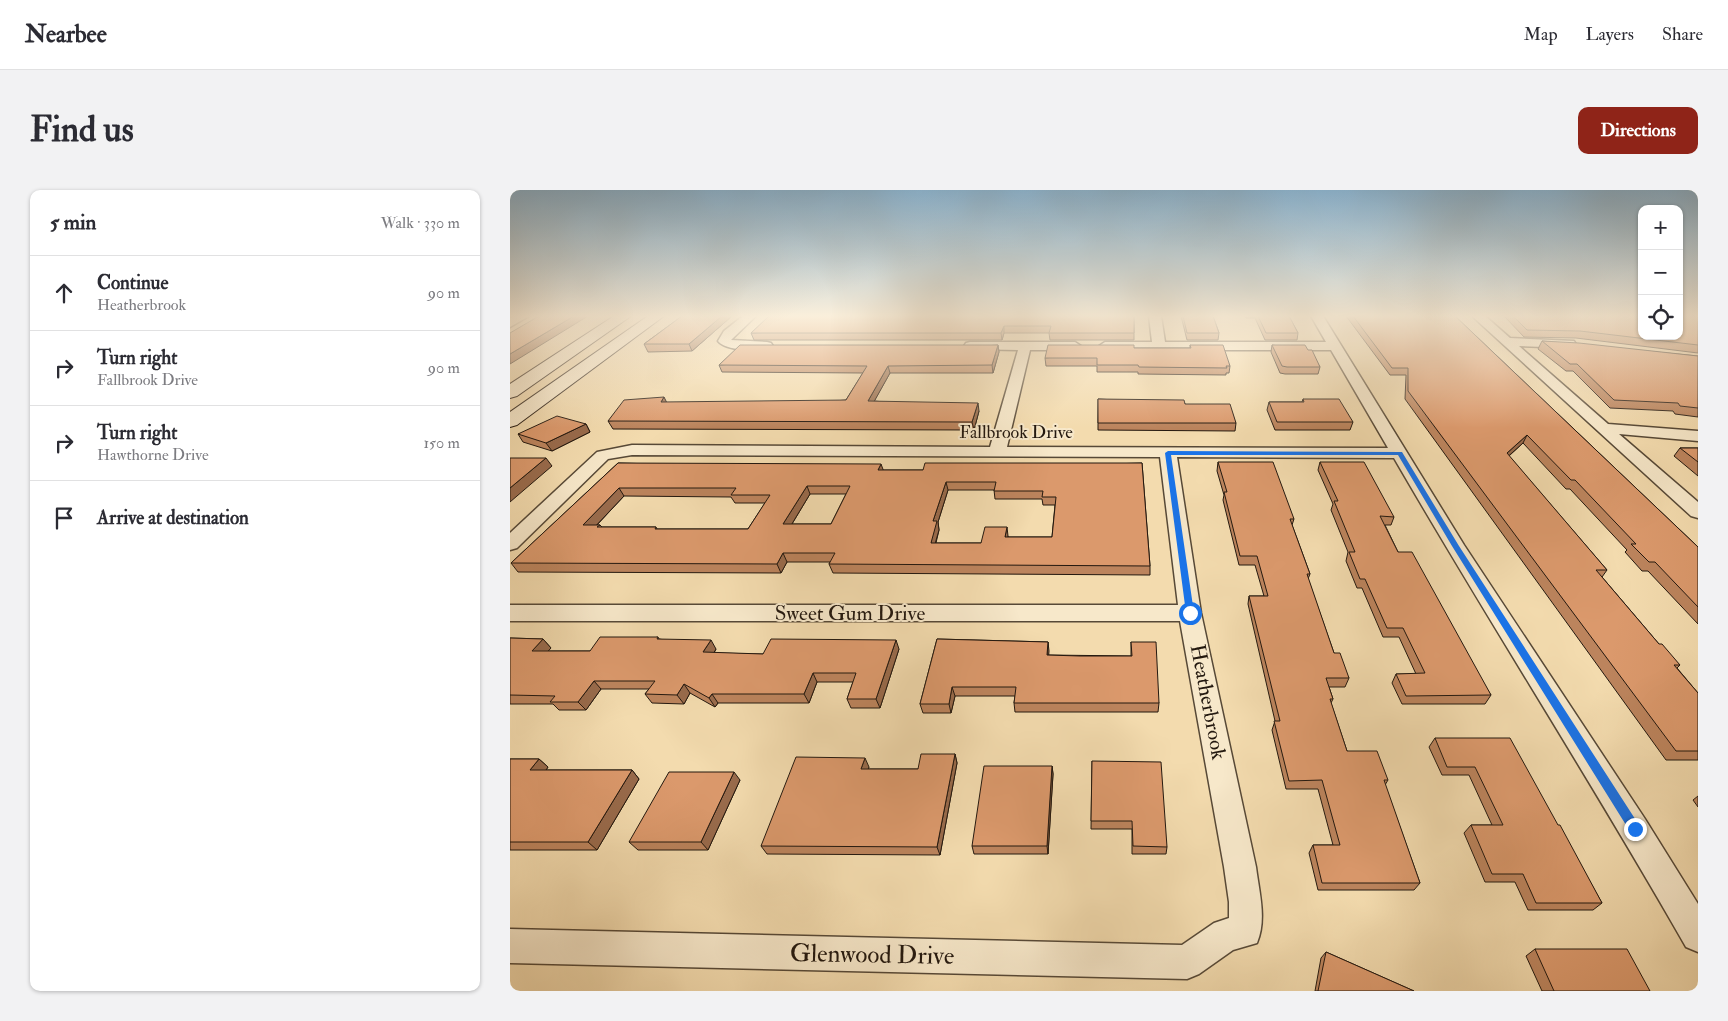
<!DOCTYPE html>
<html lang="en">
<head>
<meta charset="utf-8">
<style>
  :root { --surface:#fff; --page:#f2f2f3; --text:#2b2b33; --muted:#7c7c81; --line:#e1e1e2; --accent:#8f2418 }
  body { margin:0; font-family:"IM FELL Double Pica",serif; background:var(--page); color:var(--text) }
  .controls { position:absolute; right:15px; top:15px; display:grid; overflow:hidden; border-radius:10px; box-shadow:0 1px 4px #0004 }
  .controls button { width:45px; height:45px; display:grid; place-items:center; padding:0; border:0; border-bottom:1px solid var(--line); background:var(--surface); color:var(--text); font:25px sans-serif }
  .stop { position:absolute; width:15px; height:15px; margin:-11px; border:4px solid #1a73e8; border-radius:50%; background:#fff }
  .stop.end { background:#1a73e8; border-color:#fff; box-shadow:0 1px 5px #0008 }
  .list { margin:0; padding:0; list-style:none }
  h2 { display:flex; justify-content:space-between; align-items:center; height:65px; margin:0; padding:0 20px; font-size:21px }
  h2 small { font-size:16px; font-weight:400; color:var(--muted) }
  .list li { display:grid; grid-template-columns:32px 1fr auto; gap:15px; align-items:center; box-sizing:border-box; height:75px; padding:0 20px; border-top:1px solid var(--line) }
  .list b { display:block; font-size:19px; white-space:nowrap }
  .list p { margin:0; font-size:16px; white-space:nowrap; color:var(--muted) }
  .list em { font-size:16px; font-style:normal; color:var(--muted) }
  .icon { flex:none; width:28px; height:28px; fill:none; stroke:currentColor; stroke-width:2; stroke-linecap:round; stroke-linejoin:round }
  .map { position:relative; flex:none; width:1188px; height:801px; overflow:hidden; border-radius:10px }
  header { display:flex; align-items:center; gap:30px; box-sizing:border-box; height:70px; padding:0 25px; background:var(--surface); border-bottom:1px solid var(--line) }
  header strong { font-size:24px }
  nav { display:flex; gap:28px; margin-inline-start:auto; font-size:18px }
  .intro { display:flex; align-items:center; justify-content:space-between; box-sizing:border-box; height:120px; padding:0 30px }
  h1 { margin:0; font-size:35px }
  .button { padding:12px 22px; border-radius:10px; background:var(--accent); color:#fff; font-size:18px; font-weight:700 }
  main { display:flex; gap:30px; padding:0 30px }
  aside { flex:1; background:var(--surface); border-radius:10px; box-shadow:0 1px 4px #0004 }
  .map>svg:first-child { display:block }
</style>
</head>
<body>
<header>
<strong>Nearbee</strong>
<nav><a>Map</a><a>Layers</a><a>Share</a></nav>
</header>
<div class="intro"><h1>Find us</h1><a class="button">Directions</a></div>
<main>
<aside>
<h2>5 min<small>Walk · 330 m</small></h2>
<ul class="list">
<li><svg class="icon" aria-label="ahead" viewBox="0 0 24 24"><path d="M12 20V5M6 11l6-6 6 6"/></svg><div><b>Continue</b><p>Heatherbrook</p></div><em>90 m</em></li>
<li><svg class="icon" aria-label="right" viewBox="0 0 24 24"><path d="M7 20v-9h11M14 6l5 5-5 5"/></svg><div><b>Turn right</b><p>Fallbrook Drive</p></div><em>90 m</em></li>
<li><svg class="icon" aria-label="right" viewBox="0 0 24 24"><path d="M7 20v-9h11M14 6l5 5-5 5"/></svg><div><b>Turn right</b><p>Hawthorne Drive</p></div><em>150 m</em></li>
<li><svg class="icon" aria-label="arrive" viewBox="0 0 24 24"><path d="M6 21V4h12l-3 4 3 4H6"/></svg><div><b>Arrive at destination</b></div></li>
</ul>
</aside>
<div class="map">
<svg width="1188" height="801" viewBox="0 0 1188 801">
  <rect width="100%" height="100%" fill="#f3dbae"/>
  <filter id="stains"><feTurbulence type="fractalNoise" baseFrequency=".004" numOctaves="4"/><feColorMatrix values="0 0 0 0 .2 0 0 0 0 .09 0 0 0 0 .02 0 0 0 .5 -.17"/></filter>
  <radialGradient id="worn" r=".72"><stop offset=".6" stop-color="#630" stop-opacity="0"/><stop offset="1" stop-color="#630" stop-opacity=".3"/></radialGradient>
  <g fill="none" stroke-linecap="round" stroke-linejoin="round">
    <g stroke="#574937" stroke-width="3">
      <path id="street" d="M5,126h14l-19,11v-9z
        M233,126h13l-25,24 36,2 4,1 2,3 -2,3c-12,3 -45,2 -53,-8l6,-10z
        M639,126h12l4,26h161l-15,-26h12l141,229 181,274 53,85v48l-12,-5c-94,-165 -197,-325 -292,-489l-217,-1 24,156 55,254c3,25 11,52 1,76l-24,7 -34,24 -12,5 -677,-16v-34l672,16 32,-22 15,-5v-16l-5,-35 -44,-246h-670v-16h668l-18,-148 -528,-2 -24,4 -91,89 -7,2v-17l87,-81 35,-7 358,2 28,-97 -52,-1 -2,-3 2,-3 4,-1h105l6,4 -6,4h-45l-23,97 381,1 -57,-98h-226l-6,-4 6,-4h47z
        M962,126h13l25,22 64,3 2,3 -2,3 -4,1 -51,-2 89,78 90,7v10l-79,-7 79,68v16l-7,-2z"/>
    </g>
    <g stroke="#23180f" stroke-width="2">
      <path id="secondary" d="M104,126h17l-114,80 -7,2v-14z
        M138,126h16l-147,109 -7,2v-15z"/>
    </g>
    <use href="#street" fill="#f7e8ca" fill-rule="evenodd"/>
    <use href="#secondary" fill="#f7e8ca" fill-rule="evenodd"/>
  </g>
  <path fill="#bc845d" stroke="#23180f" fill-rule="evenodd" d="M172,126h50l-40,35 -44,1 -4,-8z
    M624,126v24h-84l-1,-7h-45l-2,7h-248l-3,-7z
    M671,126h32l6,17 -1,7h-31z
    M735,126h44l9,17 -1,7h-32l-10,-22h-9z
    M836,126h109l243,231v77l-50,-53h-6l-17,-19 2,-2 -57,-61h-4l-43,-46 -14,13 98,114 -5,7 57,67 21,21 -3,3 21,25v67h-32l-261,-361 1,-24h-16z
    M994,126h194v37l-122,-15 -52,-1z
    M1032,151l156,15v61l-23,-3 -2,-3 -63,-3 -37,-37h-7l-28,-22z
    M488,155l1,7 -6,21h-103l-16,28 105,10 -5,19 -361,-1 -5,-8 238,-21 17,-27 -141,-1 -3,-7z
    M680,155l40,21 -1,7h-3v2l-88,-1v-2h-41v-6h-51l-1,-8 89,-10h56z
    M762,155l36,5 12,17 -2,7h-33l-5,-1 -9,-21z
    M588,209l87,5 51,19 -1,8 -137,-1z
    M793,209l50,23 -3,8h-75l-8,-20 2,-8h33z
    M76,234l4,8 -38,19 -29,-9 -5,-8z
    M1170,258h18v28l-24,-20z
    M708,272l76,57 -2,6 18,49 -2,5 26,74 15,25 -4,9h-16l4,12 -2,4 16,48 41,29 -3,5 35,98 -6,7h-96l-9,-37 4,-8h20l-15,-56h-32l-14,-59 3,-9 -27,-117 1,-8h15l-9,-31h-16l-16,-65 1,-5 -7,-24z
    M810,272l74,55 -3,8h-6l13,27 93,143 -6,9h-83l-10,-21 4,-9h20l-17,-37h-16l-21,-49h-5l-11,-27 2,-9 -17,-42 2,-6 -15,-34z
    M108,273l265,7h40l219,-7 8,103v9l-317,-2 -4,-9 1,-2h-43l-6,11 -263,-1 -7,-9zM438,300h46l1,9h47l1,6h12l-3,32h-44v-1l-27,7h-45l3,-13 -1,-8zM300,304h36l-15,30h-39zM114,306l107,1 4,6h30l-17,26h-91l-1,-2h-54l-2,-2h-3z
    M148,447l1,2 57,10 -2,4 49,1 136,-5 -19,59h-29l-4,-9 6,-17h-36l-8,21h-91l-3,4 -25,-14 -6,11 -32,-1 -7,-9 4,-5h-48l-15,21h-27l-6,-6h-43v-66l33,1 8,9 -3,3h42z
    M427,449l111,3v13l83,1v-14l28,61 -1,9h-143l-1,-9 1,-7h-60l-4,17h-28l-3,-9z
    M925,548l123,87 44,78 -9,7h-65l-13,-28h-30l-21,-49 7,-8h21l-23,-50h-27l-13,-28z
    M445,564l2,9 -17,92 -173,-1 -6,-8 108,-79 -1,2h50z
    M0,569h29l9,8 -2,3h86l7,9 -42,71h-87z
    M582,571l75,86 -1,7h-34v-25h-41z
    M542,576l1,8 -5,80h-74l-2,-8z
    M230,590l-32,70h-70l-9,-8z
    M1188,606v11l-5,-7z
    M1025,759l115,42h-108l-16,-35z
    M816,762l88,39h-99l6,-33z"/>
  <path fill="#996b4c" stroke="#23180f" d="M64,126h14l-78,48v-10z
    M212,126h10l-40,35 -3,-7z
    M494,136v7l-2,7 -1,-7z
    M488,155l1,7 -6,21 -1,-8z
    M378,176l2,7 -20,36 -2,-8z
    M154,207l4,8 -7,-3z
    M468,213l1,8 -5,19 -2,-8z
    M76,234l4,8 -38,19 -6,-8z
    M1017,245l-4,8 -20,18 4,-8z
    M36,268l6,8 -42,36v-14z
    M371,274l3,8 -6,-2z
    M436,292l2,8 -10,32 1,8 -6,21 -2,-8 2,-22z
    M297,296l3,8 -23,38 -4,-8z
    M109,298l5,8 -35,37 -6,-8z
    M497,337l1,9 -1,10 -2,-9z
    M273,363l4,9 -6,11 -4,-9z
    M33,449l8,9 -11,12 -8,-9z
    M201,450l5,9 -7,12 -6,-9z
    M386,450l3,9 -19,59 -4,-9z
    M538,452l1,9 -1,13 -1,-9z
    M303,483l4,9 -8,21 -5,-9z
    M84,491l7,8 -15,21 -8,-8z
    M174,494l6,9 -6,11 -7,-9z
    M442,497l3,9 -4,17 -2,-9z
    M202,504l6,9 -3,4 -6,-9z
    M445,564l2,9 -17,92 -3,-8z
    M355,568l4,9 -4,10 -4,-8z
    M29,569l9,8 -8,12 -10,-9z
    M542,576l1,8 -5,80 -1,-8z
    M122,580l7,9 -42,71 -9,-8z
    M224,582l6,8 -32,70 -7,-8z"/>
  <path fill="#db996c" stroke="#23180f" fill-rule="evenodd" d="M29,126h35l-64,38v-21z
    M172,126h40l-33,28h-45z
    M259,126h365v17h-85l2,-7h-47l-3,7h-250z
    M673,126h30l6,17h-32z
    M748,126h31l9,17h-32z
    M843,126h102l243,231v60l-43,-45h-6l-18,-18h5l-61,-64h-4l-44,-45 -20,18 100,117h-11l63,74h3l18,21h-6l24,28v58h-22l-268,-360v-23h-16z
    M1003,126h129v20h37v-20h19v29l-118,-14 -53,-1z
    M1032,151l37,2 119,13v52l-18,-2 -2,-3 -64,-3 -37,-36h-7z
    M230,155h258l-6,20 -104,1 -20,35 110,2 -6,19 -364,-1 16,-21 40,-3 -3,5 185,-2 21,-34 -148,-1z
    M538,155h86v3h57l-1,-3h33l7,21h-4l1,2 -88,-1 -1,-2h-41v-7h-52z
    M762,155h33l3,5h4l8,17h-33l-5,-1z
    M588,209l86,1 1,4h45l6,19h-138z
    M793,209h36l14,23h-76l-8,-20h35z
    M47,226l29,8 -40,19 -28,-9z
    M1170,258h18v14z
    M0,268h36l-36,30z
    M708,272h55l21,57h-4l20,55h-3l27,79h6l9,25h-23l7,21h-3l17,52h30l11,29h-4l36,103h-98l-9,-38h27l-18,-65 -33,1 -15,-60h6l-31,-125h19l-11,-40h-17l-16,-64h3z
    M810,272h44l30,55 -14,-1 18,36h14l79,143 -85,1 -10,-22 29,-1 -22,-45h-16l-22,-49h-5l-11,-27h6l-21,-51h4z
    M108,273l263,1 -3,6h45l2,-7h217l8,103 -321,-2 6,-11h-52l-6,11 -266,-1zM436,292h50l-2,9h49l-1,6h14l-4,40h-47l2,-10h-22l-4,16h-50l6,-22h-4zM297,296h43l-19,38h-48zM109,298h117l-5,7h39l-22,34h-93l1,-2h-59l3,-2h-17z
    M90,447h58l-1,2 54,1 -8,12 60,2 8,-15 125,1 -20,59h-29l9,-26h-43l-9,21h-92l-3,4 -25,-14 -7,11 -32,-1 10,-13h-61l-16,21h-28l5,-6 -45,-1v-57l33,1 -11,12h58z
    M427,449l111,3 -1,13 33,1h52l-1,-14h25l3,61h-145l2,-16h-64l-3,17h-29z
    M925,548h75l48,87h2l42,78h-66l-13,-29h-31l-21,-49h32l-28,-58h-28z
    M411,564h34l-18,93 -176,-1 35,-89 69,1 -4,11h57z
    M0,569h29l-9,11h102l-44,72h-78z
    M582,571l69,1 6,85 -34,-1 -1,-25h-41z
    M474,576h68l-5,80h-75z
    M159,582h65l-33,70h-72z
    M1025,759h92l23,42h-96z
    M816,762l88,39h-96z"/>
  <linearGradient id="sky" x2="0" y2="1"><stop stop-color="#8bb6d4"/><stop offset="0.53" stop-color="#faefdb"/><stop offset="1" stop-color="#faefdb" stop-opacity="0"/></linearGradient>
  <rect width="1188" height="238" fill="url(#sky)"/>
  <path fill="#1a73e8" d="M658,261l234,1 57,94 180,279 2,4 -2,4 -4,2 -4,-2 -179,-287 -54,-91h-227l23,158 -4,3 -4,-3 -21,-160z"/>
  <g text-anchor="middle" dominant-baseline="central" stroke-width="4" stroke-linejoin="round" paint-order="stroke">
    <g font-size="18" fill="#23180f" stroke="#f7e8ca">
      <text x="506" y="242">Fallbrook Drive</text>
    </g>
    <g font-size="21" fill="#23180f" stroke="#f7e8ca">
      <text x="340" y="423">Sweet Gum Drive</text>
      <text transform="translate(698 512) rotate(79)">Heatherbrook</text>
    </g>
    <g font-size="25" fill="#23180f" stroke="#f7e8ca">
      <text transform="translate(362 765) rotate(1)">Glenwood Drive</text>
    </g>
  </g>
  <rect width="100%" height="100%" filter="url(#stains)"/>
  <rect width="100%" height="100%" fill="url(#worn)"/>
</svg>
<div class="controls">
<button>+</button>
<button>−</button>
<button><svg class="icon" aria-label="locate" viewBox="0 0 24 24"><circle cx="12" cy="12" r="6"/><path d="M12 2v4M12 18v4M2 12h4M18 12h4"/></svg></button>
</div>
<div class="stop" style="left:680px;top:423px"></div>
<div class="stop end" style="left:1125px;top:639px"></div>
</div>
</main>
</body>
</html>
